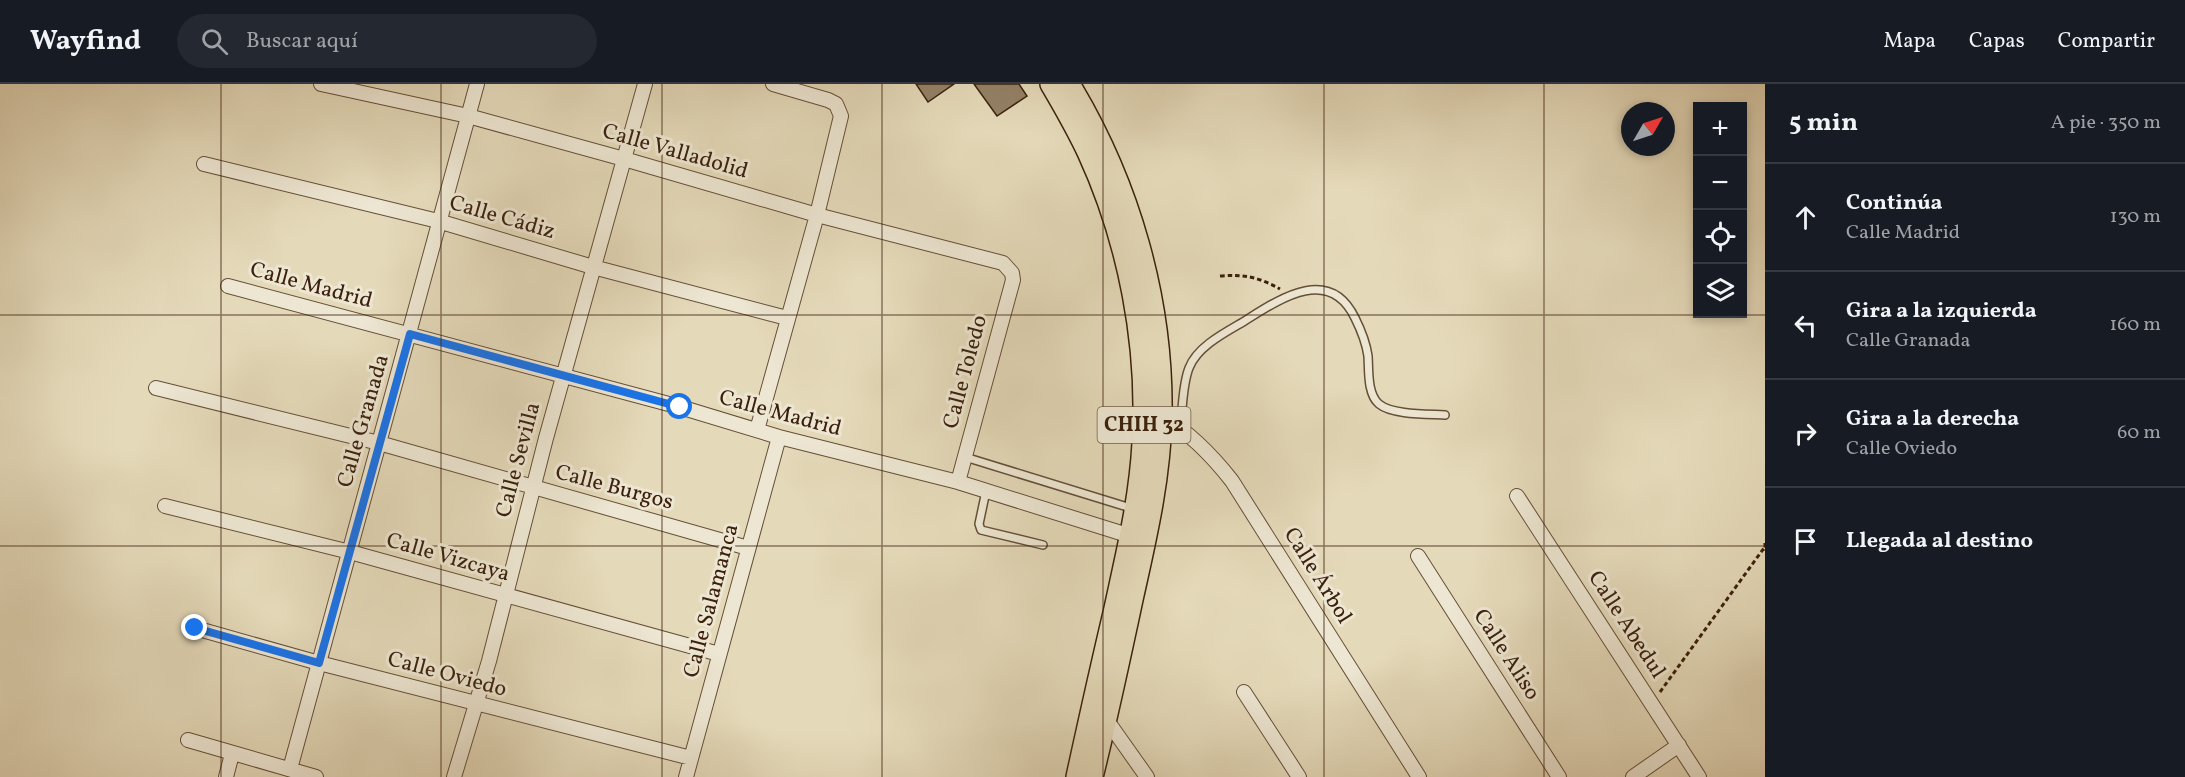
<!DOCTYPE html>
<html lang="es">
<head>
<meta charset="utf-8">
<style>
  :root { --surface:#171b24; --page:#242831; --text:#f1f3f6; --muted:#9ea1a6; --line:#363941 }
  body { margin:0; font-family:Vollkorn,serif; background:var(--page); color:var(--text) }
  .controls { position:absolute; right:18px; top:18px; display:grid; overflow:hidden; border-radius:0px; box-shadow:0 3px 9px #0003 }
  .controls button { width:54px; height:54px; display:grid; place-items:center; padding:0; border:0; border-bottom:2px solid var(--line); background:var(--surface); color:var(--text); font:30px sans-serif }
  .compass { position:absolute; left:1621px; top:18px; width:54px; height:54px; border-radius:50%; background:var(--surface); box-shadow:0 3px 9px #0003; rotate:51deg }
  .stop { position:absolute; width:18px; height:18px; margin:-14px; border:4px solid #1a73e8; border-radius:50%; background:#fff }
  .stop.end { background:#1a73e8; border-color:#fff; box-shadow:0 2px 6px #0008 }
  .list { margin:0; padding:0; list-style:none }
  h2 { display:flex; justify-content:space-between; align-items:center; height:78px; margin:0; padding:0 24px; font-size:26px }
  h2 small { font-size:20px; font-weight:400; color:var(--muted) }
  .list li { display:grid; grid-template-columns:39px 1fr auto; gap:18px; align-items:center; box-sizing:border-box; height:108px; padding:0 24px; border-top:2px solid var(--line) }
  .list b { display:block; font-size:22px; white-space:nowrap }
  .list p { margin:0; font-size:20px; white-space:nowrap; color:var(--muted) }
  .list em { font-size:20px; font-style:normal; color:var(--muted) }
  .icon { flex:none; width:33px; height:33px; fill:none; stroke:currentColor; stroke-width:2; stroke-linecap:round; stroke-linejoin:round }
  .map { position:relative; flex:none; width:1765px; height:693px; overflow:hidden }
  header { display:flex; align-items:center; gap:36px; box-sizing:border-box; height:84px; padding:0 30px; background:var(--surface); border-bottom:2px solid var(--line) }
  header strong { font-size:28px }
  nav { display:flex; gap:33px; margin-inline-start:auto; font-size:21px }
  .search { width:420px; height:54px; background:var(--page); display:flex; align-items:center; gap:15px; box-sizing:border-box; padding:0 21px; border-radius:33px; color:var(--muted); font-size:22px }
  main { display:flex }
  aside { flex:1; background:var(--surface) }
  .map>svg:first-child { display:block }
</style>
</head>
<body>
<header>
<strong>Wayfind</strong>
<div class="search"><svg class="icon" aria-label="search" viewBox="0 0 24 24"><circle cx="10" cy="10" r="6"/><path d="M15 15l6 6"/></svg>Buscar aquí</div>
<nav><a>Mapa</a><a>Capas</a><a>Compartir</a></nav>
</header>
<main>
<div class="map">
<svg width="1765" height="693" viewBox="0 0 1765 693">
  <rect width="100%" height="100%" fill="#e4d9b9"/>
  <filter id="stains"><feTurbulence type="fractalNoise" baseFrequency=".00333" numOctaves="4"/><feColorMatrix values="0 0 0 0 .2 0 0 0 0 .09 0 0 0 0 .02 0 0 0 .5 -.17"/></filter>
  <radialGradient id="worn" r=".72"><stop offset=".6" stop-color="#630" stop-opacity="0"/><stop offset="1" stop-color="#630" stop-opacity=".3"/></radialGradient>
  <path fill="#938166" stroke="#3b210d" stroke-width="1.5" d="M916,0h38l-26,18z
    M974,0h45l8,12 -30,20z"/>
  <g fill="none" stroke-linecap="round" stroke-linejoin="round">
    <g stroke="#654f38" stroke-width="10">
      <path id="lane" d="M1180,343c3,-18 2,-41 9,-59 8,-21 35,-35 54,-46 35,-22 86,-58 112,-4 6,12 11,24 13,38 1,14 -1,38 11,48 13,11 49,10 66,11
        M965,373l169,52
        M986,407l-7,33 2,6 62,15"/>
    </g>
    <g stroke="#654f38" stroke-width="16">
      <path id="street" d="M321,0l147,32 156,43 193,56 186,48 9,10 1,7 -55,202
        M204,80l234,57 155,46 194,51
        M228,202l452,121 99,30 179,45 179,56
        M156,304l223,55 369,105
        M1161,331c29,18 50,39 71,66l187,296
        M757,346l60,-215 24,-99 -5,-12 -8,-4 -55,-16
        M1517,412l182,281
        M165,422l185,46 369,102
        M1418,472l141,221
        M195,544l124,35 372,95
        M1244,608l55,85
        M1106,635l41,58
        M188,656l128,37
        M290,685l187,-685
        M226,693l6,-23
        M454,693l35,-116 57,-223 99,-354
        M686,693l93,-340
        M1633,693l46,-32"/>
    </g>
    <g stroke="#3b210d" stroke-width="24">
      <path id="primary" d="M1051,0c13,22 26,45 37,68 41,89 61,193 55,291 -3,58 -17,114 -29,170 -13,55 -25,109 -37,164
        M1069,0c60,99 94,216 92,332 -1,61 -15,121 -28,179 -13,61 -26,122 -41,182"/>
    </g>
    <path stroke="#3b210d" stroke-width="3" stroke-dasharray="4.5 3" stroke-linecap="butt" d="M1220,192c23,-2 39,1 60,13
      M1765,459v8
      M1660,608l104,-144"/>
    <use href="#lane" stroke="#ede6d2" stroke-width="7"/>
    <use href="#street" stroke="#ede6d2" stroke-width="14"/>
    <use href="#primary" stroke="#e4d9b9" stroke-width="21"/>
  </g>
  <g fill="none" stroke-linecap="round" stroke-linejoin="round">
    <path stroke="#1a73e8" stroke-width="8" d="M195,544l124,35 91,-329 270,73"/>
  </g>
  <path fill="none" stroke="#3b210d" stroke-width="1.5" stroke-opacity="0.55" d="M221,0v693M441,0v693M662,0v693M882,0v693M1103,0v693M1324,0v693M1544,0v693M0,231h1765M0,462h1765"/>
  <g text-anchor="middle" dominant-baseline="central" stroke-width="6" stroke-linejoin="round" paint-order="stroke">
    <rect fill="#ede6d2" stroke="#705c48" stroke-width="1.5" x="1097.5" y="323" width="93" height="36" rx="4.5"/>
    <g font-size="21" font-weight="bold" fill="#3b210d">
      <text x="1144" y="341">CHIH 32</text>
    </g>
    <g font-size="22" fill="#3b210d" stroke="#ede6d2">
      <text transform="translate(675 68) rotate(16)">Calle Valladolid</text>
      <text transform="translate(502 134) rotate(16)">Calle Cádiz</text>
      <text transform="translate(311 202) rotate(15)">Calle Madrid</text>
      <text transform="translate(966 288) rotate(-75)">Calle Toledo</text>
      <text transform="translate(780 330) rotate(15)">Calle Madrid</text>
      <text transform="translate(364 337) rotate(-74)">Calle Granada</text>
      <text transform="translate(519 376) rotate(-75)">Calle Sevilla</text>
      <text transform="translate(614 404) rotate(15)">Calle Burgos</text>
      <text transform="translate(448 474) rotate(16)">Calle Vizcaya</text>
      <text transform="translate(1317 492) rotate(58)">Calle Árbol</text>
      <text transform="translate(712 517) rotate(-75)">Calle Salamanca</text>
      <text transform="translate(1626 541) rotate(57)">Calle Abedul</text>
      <text transform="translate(1506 571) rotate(57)">Calle Aliso</text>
      <text transform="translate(447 591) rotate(15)">Calle Oviedo</text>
    </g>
  </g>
  <rect width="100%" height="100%" filter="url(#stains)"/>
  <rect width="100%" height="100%" fill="url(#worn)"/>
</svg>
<div class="controls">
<button>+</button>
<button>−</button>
<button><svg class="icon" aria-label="locate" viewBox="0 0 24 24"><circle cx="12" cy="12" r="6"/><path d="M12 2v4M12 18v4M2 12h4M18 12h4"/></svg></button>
<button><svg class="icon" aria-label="layers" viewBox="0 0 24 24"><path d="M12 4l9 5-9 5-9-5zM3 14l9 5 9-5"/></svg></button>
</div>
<svg class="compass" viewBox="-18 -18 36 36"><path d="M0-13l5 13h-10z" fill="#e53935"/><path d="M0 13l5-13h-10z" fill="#9ea1a6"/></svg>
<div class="stop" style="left:680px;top:323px"></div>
<div class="stop end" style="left:195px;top:544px"></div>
</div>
<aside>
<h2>5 min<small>A pie · 350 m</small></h2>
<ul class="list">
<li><svg class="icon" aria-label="ahead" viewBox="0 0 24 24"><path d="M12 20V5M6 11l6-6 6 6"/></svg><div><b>Continúa</b><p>Calle Madrid</p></div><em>130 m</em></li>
<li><svg class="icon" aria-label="left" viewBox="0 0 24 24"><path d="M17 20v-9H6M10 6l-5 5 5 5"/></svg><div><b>Gira a la izquierda</b><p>Calle Granada</p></div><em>160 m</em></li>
<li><svg class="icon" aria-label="right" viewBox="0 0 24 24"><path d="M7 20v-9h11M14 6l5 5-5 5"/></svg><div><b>Gira a la derecha</b><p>Calle Oviedo</p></div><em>60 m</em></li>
<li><svg class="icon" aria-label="arrive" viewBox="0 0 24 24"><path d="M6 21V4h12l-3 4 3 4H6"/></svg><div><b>Llegada al destino</b></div></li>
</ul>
</aside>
</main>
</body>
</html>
